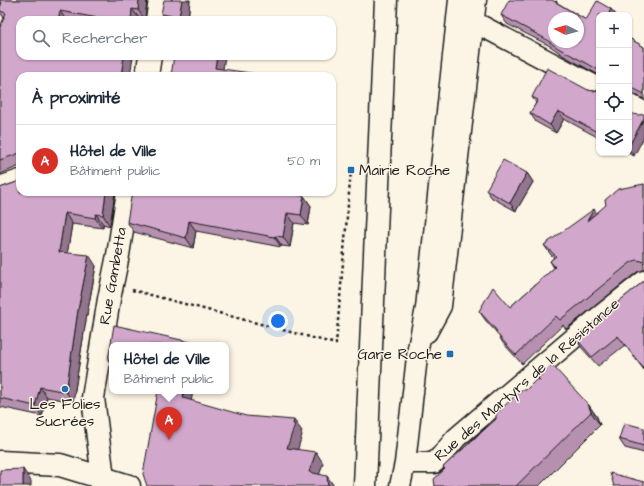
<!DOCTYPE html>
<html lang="fr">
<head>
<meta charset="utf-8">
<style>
  :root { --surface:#fff; --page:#f6f6f7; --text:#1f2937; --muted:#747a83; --line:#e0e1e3; --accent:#d93025 }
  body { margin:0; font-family:"Architects Daughter",sans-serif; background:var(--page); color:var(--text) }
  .controls { position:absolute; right:12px; top:12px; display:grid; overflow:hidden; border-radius:8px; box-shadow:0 1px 3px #0004 }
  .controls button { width:36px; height:36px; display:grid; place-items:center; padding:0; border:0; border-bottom:1px solid var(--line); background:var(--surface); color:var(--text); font:20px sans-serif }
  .compass { position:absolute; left:548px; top:12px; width:36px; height:36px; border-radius:50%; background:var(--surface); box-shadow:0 1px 3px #0004; rotate:275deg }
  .you { position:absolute; left:278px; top:321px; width:14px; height:14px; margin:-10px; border:3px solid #fff; border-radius:50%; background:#1a73e8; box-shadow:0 0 0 6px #1a73e833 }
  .badge { display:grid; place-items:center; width:26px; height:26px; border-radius:50%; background:var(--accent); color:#fff; font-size:13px; font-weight:700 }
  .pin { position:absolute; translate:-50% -33px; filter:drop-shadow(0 1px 2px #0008) }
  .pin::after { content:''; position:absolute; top:21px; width:14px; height:12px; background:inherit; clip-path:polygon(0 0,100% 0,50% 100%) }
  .popup { position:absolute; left:109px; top:342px; width:120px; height:52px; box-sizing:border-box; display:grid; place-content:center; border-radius:8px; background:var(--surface); filter:drop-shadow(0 1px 3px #0005); font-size:13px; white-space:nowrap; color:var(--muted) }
  .popup b { font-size:15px; color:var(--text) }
  .popup::after { content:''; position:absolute; left:50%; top:100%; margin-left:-8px; border:8px solid transparent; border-top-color:var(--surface) }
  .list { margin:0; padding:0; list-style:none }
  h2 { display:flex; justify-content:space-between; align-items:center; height:52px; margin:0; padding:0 16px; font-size:17px }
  h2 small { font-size:13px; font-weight:400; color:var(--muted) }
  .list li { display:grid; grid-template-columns:26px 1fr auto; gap:12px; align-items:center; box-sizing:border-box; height:72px; padding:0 16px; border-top:1px solid var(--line) }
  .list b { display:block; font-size:15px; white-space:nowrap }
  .list p { margin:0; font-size:13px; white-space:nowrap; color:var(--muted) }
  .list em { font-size:13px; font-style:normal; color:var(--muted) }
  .icon { flex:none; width:22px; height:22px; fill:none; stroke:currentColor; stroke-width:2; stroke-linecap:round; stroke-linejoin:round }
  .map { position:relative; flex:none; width:644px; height:486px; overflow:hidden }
  .search { position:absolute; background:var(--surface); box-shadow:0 1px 3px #0004; left:16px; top:16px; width:320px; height:44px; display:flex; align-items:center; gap:10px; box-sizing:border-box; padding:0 14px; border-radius:12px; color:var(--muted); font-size:15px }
  .panel { position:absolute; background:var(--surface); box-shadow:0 1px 3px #0004; left:16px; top:72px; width:320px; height:124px; border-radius:12px }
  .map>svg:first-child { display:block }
</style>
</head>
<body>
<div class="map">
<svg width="644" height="486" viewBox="0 0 644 486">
  <rect width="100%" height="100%" fill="#fcf5e5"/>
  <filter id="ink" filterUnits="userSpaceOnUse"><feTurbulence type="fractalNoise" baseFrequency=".025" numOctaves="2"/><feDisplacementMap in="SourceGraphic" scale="8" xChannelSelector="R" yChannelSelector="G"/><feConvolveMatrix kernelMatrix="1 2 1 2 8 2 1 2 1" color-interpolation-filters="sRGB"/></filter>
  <g filter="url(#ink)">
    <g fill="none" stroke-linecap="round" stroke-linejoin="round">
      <g stroke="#1c1c1c" stroke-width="23">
        <path id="street" d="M461,21l13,1 6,3 119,63
          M629,104l15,8
          M427,332l14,-26 35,-306
          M405,463h29l7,-7 15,-18 139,-118 49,-39
          M400,486l5,-23 13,-115 8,-40 33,-308"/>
      </g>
      <g stroke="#1c1c1c" stroke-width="25">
        <path id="secondary" d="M157,20l3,-20
          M147,76l3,-20
          M0,188l20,-7
          M0,462l60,3 69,21
          M101,486l2,-8 -10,-80 16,-99 9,-44 10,-63
          M365,486l21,-486"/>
      </g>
      <path stroke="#1c1c1c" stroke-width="2.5" stroke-dasharray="3 3" stroke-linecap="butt" d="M132,290l204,54 15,-174"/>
      <use href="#street" stroke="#fcf5e5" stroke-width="20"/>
      <use href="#secondary" stroke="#fcf5e5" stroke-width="22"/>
    </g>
    <path fill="#b590af" stroke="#1c1c1c" d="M0,0h147l-2,20 -5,-1v1h-120v146l-20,8v-147l4,-9 -4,-6z
      M190,0l-2,19 9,1h-31l-5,-6z
      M557,1l-1,1 30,18 25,-11 5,6h-17v60l-35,-19 -14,-10 -43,-22 -6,-9z
      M629,38l15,9v52l-10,-5 -5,-1z
      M588,90l5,1 6,-1v48l-35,-19 -8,14 -20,-11 -6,-9 6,-10 -4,-6z
      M629,112l5,44 -6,-3h1z
      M527,173l6,9 -17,29 -24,-13 -6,-8z
      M17,182l98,10 -5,34 -7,-2v4l-31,-4 -5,29 29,13 -10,54 -13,82 -26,-5 -5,19 -42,-9v-219z
      M644,184v86h-1l-6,2 -71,57 -3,-4 -41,39 -19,-21 -6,-10 -11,-12 -7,-10 31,-4 44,-39 -4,-7 4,-4 -3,-2 -7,-10z
      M304,196l7,10 -3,19 -14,-2 -4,24 -8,-1 -1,1 -85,-16 -3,17 -59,-16 -7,-10z
      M644,281v89l-19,-25 -27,21 -17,-19 -6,-10z
      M112,345v20l-4,-5z
      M538,378l50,26 9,13 3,8 -61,61h-104l9,-17 -1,-2 83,-77 14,-9z
      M644,428v25l-19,-5 -6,-9z"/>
    <path fill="#93758f" stroke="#1c1c1c" d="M139,0h8l-2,20 -7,-10z
      M182,0h8l-2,20 -9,-3z
      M132,9l8,10v1h-9z
      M611,9l5,6h-8z
      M60,11l6,9h-8z
      M124,56h9l-3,20h-9z
      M217,56h8l-3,20 -7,-8z
      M558,111l6,8 -8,14 -6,-8z
      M644,118v19l-10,19 -5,-7v-3z
      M527,173l6,9 -17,29 -6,-8z
      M106,192h9l-5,34 -7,-11z
      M304,196l7,10 -3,19 -7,-10z
      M594,209l6,10 -13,2z
      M65,213l7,11 -6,38 -7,-10z
      M287,213l7,10 -4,24 -7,-10z
      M96,214l7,10v4l-8,-10z
      M189,221l7,10 -3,17 -7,-10z
      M275,236l7,10 -1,1 -7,-10z
      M89,255l7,11 -10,54 -13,82 -7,-10 12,-82z
      M40,387l7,10 -5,19 -7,-10z
      M184,391h9l-3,17 -7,-10z
      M588,404l9,13 3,8 -9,-13z
      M294,420l8,11 -1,2 1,2 -7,24 -8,-11z
      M316,452l7,11 -6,20 -8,-11z
      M23,469l8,12v5h-8z
      M327,476l7,10h-6z"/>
    <path fill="#d2a7cc" stroke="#1c1c1c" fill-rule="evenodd" d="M0,0h139l-1,10 -6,-1 -1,11h-33v-2l-38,-7 -2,9h-38v36h104l-3,20h-101v77l-20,7v-133l6,-14 -6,-2v-4l2,-4 -2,-1z
      M164,0h18l-3,17 -18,-3z
      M509,0h43l34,20 11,-19 14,8 -3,6h-9v55l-41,-22 -14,-10 -43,-23zM554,18h24v24h-24z
      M180,17l17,3h-18z
      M629,38l15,9v47l-15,-8z
      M174,56h43l-2,12 57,8h-101z
      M547,68l41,22 5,1 6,-1v43l-41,-22 -8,14 -20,-12 8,-13 -6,-3z
      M157,74l11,2h-11z
      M629,112l4,2 6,1 5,-1v4l-15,28z
      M503,160l24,13 -17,30 -24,-13z
      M20,180v12h86l-3,23 -7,-1 -1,4 -30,-5 -6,39 30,3 -11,55 -12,82 -26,-5 -5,19 -35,-8v-210l17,-6z
      M644,184v79l-2,-2 -6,-1 -6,3 -70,57 -4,-4 -40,39 -20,-22 1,-2 -18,-20 14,-24 17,20 45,-40 -5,-6 6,-5 -12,-11 50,-36 -7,12 19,-16 -1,-5 13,-11z
      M132,192h151l21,4 -3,19 -14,-2 -4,24 -8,-1 -1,1 -85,-16 -3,17 -59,-16z
      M644,281v88l-26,-33 -26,21 -17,-20z
      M114,325l81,18 -1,2h-82v16l-4,-1z
      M552,365l36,39 3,8 -75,74h-81l-1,-7 11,-10 -2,-2 53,-48v-5l25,-24h5l11,-11 4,2 -3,-3z
      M158,391h26l-1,7 63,18 48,4 -1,4h2l-8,24 29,4 -7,20 18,4 1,10h-181l-4,-12z
      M624,423l20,5v18l-25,-7z
      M23,469v17h-23v-16z
      M610,473l34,9v4h-30z"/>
  </g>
  <g fill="#1f6fb2" stroke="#fcf5e5" stroke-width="1.5">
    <rect x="347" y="166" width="8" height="8" rx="2"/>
    <rect x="446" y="350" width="8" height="8" rx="2"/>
    <circle cx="65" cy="389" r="4"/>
  </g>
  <g text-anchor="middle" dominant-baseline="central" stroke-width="3" stroke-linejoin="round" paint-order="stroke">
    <g font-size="15" fill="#1c1c1c" stroke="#fcf5e5" text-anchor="start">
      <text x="359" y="170">Mairie Roche</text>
      <text x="442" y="354" text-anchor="end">Gare Roche</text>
      <text x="65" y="404" text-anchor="middle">Les Folies<tspan x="65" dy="17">Sucrées</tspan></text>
    </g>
    <g font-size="15" fill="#1c1c1c" stroke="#fcf5e5">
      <text transform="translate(113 276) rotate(-80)">Rue Gambetta</text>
      <text transform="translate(527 380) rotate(-41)">Rue des Martyrs de la Résistance</text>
    </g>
  </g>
</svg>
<div class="controls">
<button>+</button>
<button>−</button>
<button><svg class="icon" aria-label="locate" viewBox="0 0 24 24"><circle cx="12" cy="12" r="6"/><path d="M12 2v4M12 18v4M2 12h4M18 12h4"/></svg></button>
<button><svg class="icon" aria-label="layers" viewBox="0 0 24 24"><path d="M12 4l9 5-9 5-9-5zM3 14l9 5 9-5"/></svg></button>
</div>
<svg class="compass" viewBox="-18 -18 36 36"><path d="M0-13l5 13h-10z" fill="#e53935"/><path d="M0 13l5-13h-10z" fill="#747a83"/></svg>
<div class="you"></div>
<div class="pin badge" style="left:169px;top:440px">A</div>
<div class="popup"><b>Hôtel de Ville</b>Bâtiment public</div>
<div class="search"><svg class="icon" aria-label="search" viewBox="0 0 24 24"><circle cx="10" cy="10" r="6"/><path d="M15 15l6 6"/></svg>Rechercher</div>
<section class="panel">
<h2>À proximité<small></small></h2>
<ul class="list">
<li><span class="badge">A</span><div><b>Hôtel de Ville</b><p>Bâtiment public</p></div><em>50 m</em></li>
</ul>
</section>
</div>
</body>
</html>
